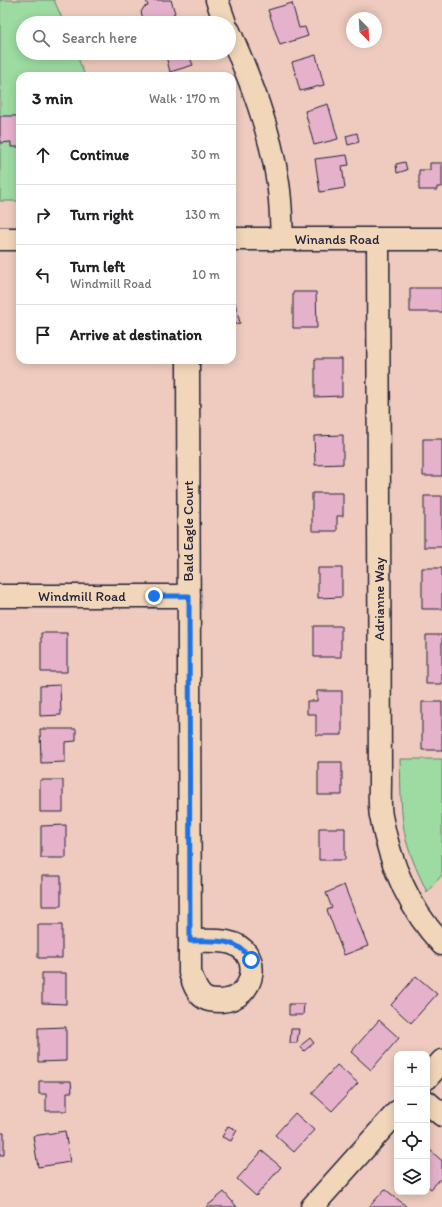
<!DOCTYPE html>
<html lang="en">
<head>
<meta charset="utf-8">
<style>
  :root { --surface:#fff; --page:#f2f2f2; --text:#202124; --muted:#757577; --line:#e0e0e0 }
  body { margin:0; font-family:Itim,sans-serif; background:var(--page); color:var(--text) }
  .controls { position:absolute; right:12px; bottom:12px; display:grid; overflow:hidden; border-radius:8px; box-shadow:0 2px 10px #0003 }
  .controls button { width:36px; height:36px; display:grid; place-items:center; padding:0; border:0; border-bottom:1px solid var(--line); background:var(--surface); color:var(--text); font:20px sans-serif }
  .compass { position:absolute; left:346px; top:12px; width:36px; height:36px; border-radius:50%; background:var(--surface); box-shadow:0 2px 10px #0003; rotate:156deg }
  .stop { position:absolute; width:12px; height:12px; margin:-9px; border:3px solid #1a73e8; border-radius:50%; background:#fff }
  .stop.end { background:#1a73e8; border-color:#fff; box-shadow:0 1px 4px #0008 }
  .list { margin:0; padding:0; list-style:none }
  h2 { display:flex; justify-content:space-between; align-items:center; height:52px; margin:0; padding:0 16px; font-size:17px }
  h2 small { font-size:13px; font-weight:400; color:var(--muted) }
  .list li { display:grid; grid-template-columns:26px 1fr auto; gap:12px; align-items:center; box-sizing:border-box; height:60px; padding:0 16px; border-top:1px solid var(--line) }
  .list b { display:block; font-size:15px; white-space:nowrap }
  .list p { margin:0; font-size:13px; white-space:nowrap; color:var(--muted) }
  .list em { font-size:13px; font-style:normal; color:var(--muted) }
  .icon { flex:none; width:22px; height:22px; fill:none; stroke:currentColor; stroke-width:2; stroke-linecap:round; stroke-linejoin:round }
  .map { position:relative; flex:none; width:442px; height:1207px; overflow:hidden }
  .search { position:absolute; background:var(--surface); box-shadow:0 2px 10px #0003; left:16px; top:16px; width:220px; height:44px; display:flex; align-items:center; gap:10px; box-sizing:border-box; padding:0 14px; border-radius:22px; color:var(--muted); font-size:15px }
  .panel { position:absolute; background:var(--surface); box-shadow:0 2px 10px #0003; left:16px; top:72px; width:220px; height:292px; border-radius:12px }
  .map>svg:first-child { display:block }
</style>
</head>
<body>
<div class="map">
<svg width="442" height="1207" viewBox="0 0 442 1207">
  <rect width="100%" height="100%" fill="#eecbbe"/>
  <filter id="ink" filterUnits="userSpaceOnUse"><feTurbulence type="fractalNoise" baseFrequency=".025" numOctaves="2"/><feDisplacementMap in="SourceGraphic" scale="8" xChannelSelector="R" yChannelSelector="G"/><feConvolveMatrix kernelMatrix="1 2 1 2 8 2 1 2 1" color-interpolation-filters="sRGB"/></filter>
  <g filter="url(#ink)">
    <path fill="#9ddba2" stroke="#607e6e" d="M0,0h54l10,23h-41v30h53l9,23h-65v125h-20z
      M400,759h42v116l-15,17c-8,-17 -16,-34 -21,-52 -6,-27 -5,-54 -6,-81z"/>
    <path fill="#e6b1cb" stroke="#22223b" d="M146,0h25l4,13 -2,1 3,9h-22l-1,-3 -9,2 -3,-10 3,-5 4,-1z
      M292,3l7,25 6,-1 3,9 -28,9 -12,-35z
      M163,53h25l5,12 -23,7 -4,-16h-2z
      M316,55l8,30 -24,6 -8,-29z
      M328,104l10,35 -24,6 -9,-34z
      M0,116h20v31h-9v-5l-11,1z
      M357,133l2,9 -11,3 -2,-9z
      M347,155l2,10 -7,1 3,22 -25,4 -5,-33z
      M405,162l2,8 -10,3 -1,-9z
      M430,163h12v24h-5v3h-18v-20h11z
      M410,288h32v24h-32z
      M293,292h23l1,36h-24z
      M233,294l7,29 -8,2v-30z
      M315,359h27v37l-27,1z
      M343,435v29l-28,1 -1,-29z
      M423,439h19v37h-19z
      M312,493h31v23h-6v15h-25z
      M424,496h18v51h-18z
      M318,568h24v29l-24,1z
      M422,568h20v41h-20z
      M314,626h27v31h-27z
      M41,633h26v39h-26z
      M426,635h16v49h-16z
      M60,685l1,30 -21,1v-30z
      M317,691h25v44h-26v-21h-9v-13h10z
      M422,702h20v48h-20z
      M40,729h36v12l-11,1v20l-24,1z
      M318,762h24v33h-24z
      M40,780h23v32h-23z
      M66,825v33h-25v-32z
      M319,828h26v32h-26z
      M42,876h19v30h-19z
      M344,885l24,61 -24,9 -17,-45 5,-2 -6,-15z
      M38,925h24v33h-24z
      M42,973h24v31l-24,-1z
      M416,976l21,18 -26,29 -20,-18z
      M289,1004h15l-1,11h-14z
      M379,1020l20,18 -28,32 -20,-18z
      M66,1027v34l-28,1v-34z
      M291,1029h8l-2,14h-7z
      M310,1038l4,5 -10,8 -4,-5z
      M337,1065l21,18 -26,28 -20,-18z
      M39,1081h32l1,11h-5v19h-21v-17h-7z
      M295,1113l19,17 -20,22 -19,-17z
      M228,1126l9,4 -6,11 -9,-4z
      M65,1131l5,31 -32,5 -5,-31z
      M0,1133h4v22h-4z
      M427,1147l15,14v16l-11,12 -4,-3z
      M262,1151l19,16 -25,29 -19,-17z
      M385,1189l21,17 -1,1h-36z
      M224,1192l13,15h-31z"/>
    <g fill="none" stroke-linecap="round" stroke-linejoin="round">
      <g stroke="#22223b" stroke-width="25">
        <path id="minor" d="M217,0l8,23
          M229,31c22,50 41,98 49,152 3,18 3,37 4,55
          M0,239h20
          M232,239h210
          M378,239l2,541c0,12 -1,24 1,36 9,47 28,93 61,128
          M188,360l2,613c3,8 6,19 13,24 5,4 12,4 18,4 36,-2 43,-52 6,-59 -12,-2 -25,-1 -37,-1
          M0,596h189
          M427,1078l15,-17
          M427,1102l15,13
          M312,1207l85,-95"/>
      </g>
      <use href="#minor" stroke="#f2d6b9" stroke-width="22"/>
    </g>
  </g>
  <g fill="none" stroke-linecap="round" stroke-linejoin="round" filter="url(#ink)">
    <path stroke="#1a73e8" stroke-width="5" d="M154,596h35l1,345c23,0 48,-4 61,19"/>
  </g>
  <g text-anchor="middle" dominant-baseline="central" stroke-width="3" stroke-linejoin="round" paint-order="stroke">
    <g font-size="14" fill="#22223b" stroke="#f2d6b9">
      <text x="337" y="239">Winands Road</text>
      <text transform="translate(188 531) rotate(-90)">Bald Eagle Court</text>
      <text x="82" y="596">Windmill Road</text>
      <text transform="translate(379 599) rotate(-90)">Adrianne Way</text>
    </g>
  </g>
</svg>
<div class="controls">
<button>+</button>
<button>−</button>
<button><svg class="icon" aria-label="locate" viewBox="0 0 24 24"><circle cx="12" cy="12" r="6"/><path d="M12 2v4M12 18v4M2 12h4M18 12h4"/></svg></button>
<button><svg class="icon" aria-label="layers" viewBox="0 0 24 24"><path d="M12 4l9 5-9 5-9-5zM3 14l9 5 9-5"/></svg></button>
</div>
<svg class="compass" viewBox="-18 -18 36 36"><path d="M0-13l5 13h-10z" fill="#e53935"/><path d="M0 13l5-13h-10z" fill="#757577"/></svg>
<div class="stop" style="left:251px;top:960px"></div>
<div class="stop end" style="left:154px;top:596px"></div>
<div class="search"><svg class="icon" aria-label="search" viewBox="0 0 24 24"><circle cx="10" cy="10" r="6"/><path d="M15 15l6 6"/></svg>Search here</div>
<section class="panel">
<h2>3 min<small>Walk · 170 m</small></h2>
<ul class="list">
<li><svg class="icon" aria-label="ahead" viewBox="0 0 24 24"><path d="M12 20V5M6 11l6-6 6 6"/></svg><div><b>Continue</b></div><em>30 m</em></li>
<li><svg class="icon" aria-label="right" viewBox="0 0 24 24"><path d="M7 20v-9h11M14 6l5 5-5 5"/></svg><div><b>Turn right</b></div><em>130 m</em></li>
<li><svg class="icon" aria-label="left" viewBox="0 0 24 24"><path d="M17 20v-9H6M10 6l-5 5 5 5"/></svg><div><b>Turn left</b><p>Windmill Road</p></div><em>10 m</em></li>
<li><svg class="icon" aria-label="arrive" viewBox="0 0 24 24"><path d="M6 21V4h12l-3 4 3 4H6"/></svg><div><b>Arrive at destination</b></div></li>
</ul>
</section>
</div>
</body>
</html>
